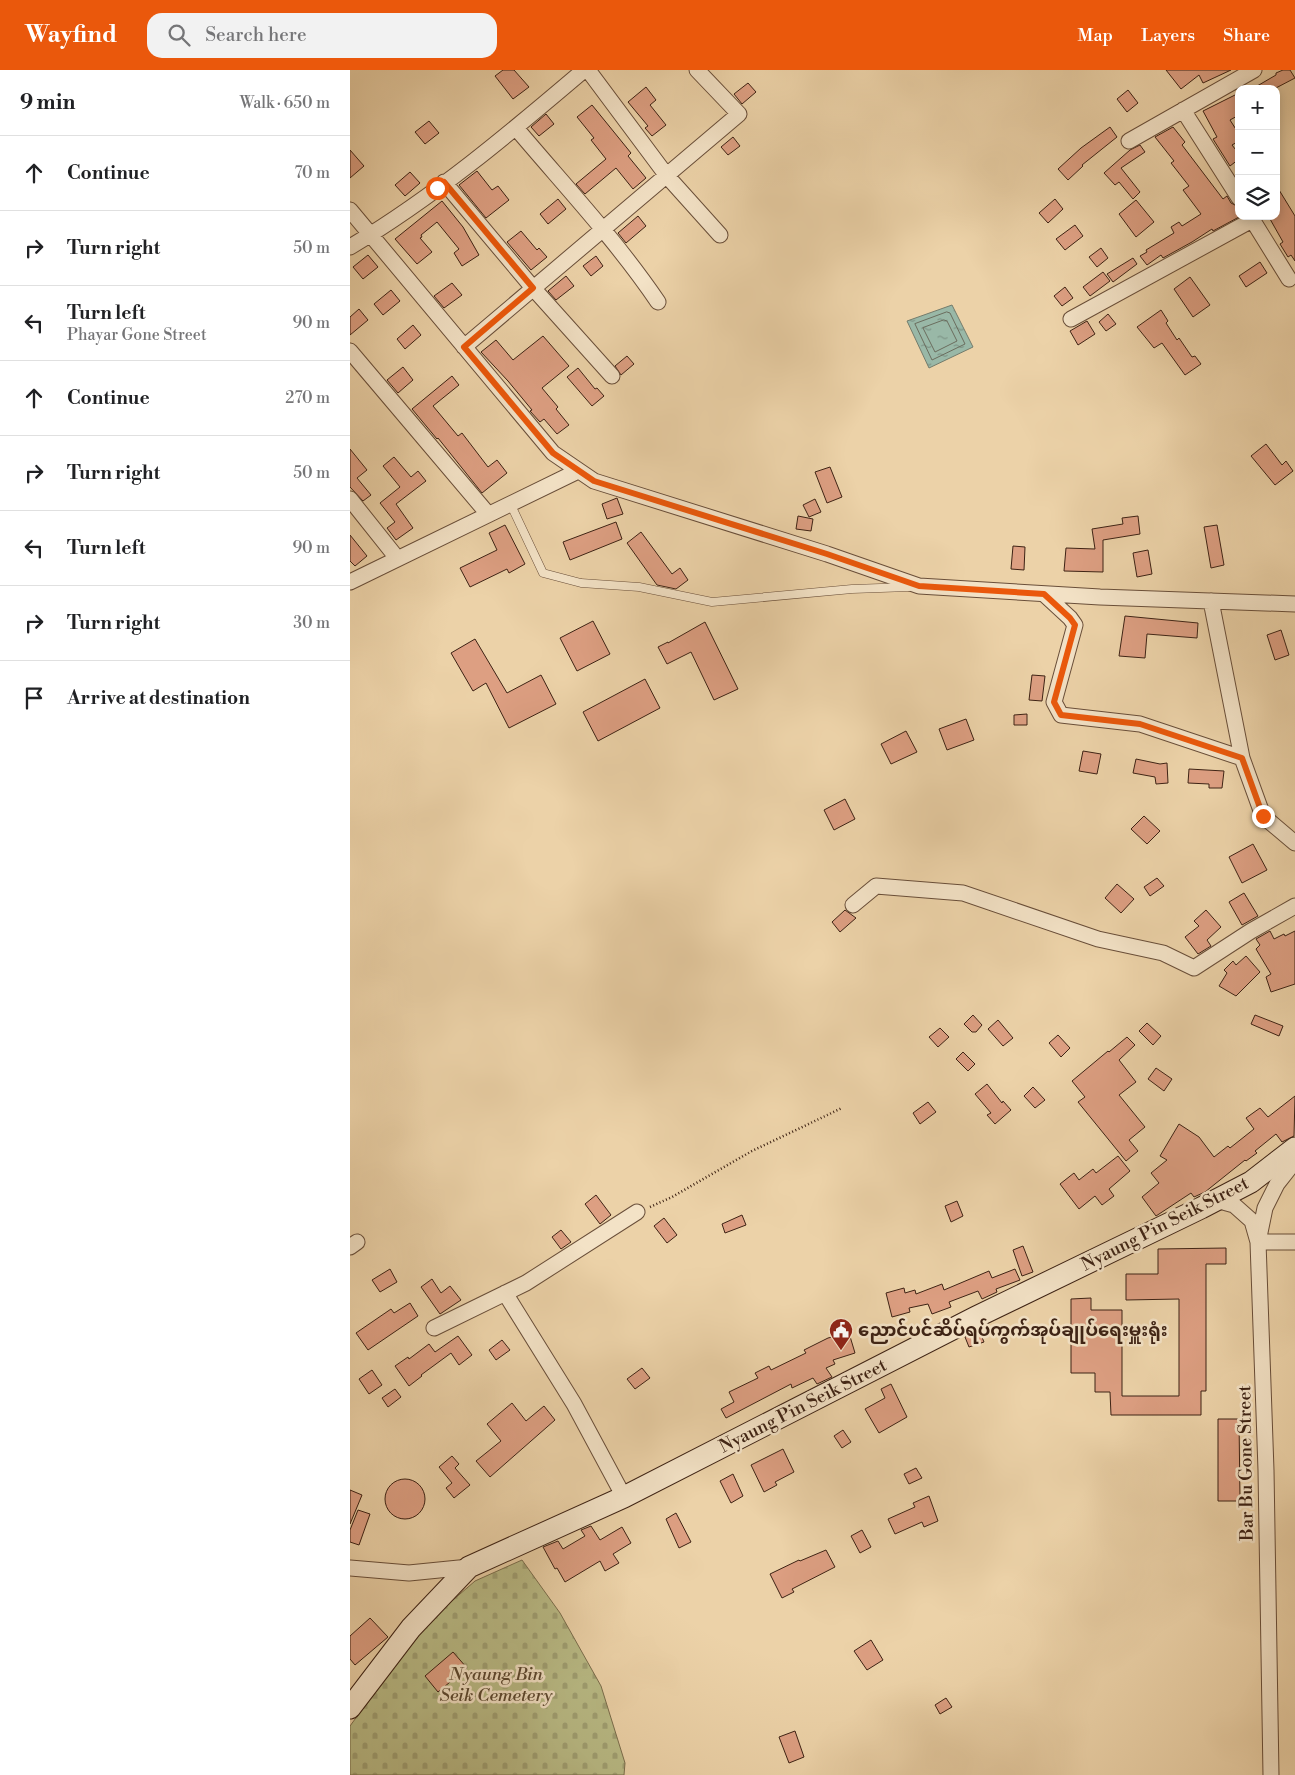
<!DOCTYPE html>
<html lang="en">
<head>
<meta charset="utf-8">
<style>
  :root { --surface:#fff; --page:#f2f2f2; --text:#202124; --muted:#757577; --line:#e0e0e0; --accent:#ea580c }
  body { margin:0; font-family:"Libre Bodoni","Noto Sans Myanmar",serif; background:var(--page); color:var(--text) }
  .controls { position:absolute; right:15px; top:15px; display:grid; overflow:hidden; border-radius:10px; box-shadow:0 2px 12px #0003 }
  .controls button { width:45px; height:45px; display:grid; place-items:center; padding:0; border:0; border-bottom:1px solid var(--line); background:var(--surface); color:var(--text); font:25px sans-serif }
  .stop { position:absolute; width:15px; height:15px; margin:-11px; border:4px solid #ea580c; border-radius:50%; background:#fff }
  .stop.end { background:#ea580c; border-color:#fff; box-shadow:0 1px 5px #0008 }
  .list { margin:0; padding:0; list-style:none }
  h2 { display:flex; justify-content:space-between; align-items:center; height:65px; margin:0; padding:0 20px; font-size:21px }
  h2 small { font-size:16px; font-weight:400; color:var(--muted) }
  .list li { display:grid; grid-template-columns:32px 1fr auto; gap:15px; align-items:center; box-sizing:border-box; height:75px; padding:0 20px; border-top:1px solid var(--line) }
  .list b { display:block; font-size:19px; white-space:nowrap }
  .list p { margin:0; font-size:16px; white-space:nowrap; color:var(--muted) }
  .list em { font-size:16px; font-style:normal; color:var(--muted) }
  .icon { flex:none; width:28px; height:28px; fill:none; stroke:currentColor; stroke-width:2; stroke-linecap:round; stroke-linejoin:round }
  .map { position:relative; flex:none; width:945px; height:1705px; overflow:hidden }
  header { display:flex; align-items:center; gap:30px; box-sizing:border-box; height:70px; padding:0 25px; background:var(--accent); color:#fff }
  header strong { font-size:24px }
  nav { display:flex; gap:28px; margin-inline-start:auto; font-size:18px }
  .search { width:350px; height:45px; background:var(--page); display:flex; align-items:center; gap:12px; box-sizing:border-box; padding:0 18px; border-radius:15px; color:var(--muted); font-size:19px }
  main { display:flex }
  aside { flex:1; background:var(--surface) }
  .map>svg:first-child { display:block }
</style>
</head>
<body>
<header>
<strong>Wayfind</strong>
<div class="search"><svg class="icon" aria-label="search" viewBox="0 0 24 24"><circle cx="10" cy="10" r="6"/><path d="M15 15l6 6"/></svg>Search here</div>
<nav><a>Map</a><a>Layers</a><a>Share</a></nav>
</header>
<main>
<aside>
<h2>9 min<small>Walk · 650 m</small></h2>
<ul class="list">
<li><svg class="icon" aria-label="ahead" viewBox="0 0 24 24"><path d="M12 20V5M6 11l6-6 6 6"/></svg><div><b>Continue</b></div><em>70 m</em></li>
<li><svg class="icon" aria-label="right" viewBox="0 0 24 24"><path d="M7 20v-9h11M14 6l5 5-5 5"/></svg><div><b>Turn right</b></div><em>50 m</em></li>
<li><svg class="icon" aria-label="left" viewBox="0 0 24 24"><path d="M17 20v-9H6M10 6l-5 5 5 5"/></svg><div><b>Turn left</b><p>Phayar Gone Street</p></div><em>90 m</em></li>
<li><svg class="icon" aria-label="ahead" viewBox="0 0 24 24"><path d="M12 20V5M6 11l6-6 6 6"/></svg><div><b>Continue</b></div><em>270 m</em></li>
<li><svg class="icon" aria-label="right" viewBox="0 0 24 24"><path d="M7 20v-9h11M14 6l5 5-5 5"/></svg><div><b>Turn right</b></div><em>50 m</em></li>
<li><svg class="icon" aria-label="left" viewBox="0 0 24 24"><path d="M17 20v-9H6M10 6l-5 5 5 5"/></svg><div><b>Turn left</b></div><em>90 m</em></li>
<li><svg class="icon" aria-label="right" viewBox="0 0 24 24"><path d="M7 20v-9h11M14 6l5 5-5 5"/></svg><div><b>Turn right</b></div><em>30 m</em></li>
<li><svg class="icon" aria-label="arrive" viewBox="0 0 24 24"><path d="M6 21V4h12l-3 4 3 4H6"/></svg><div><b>Arrive at destination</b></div></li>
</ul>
</aside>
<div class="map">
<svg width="945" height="1705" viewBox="0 0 945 1705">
  <defs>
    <pattern id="cemetery-stones" width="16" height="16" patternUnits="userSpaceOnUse" patternTransform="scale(1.25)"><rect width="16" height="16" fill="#b9bb86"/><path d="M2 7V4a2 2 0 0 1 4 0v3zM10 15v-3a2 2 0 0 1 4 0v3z" fill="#a0a073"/></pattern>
    <pattern id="water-ripples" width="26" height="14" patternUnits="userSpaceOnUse" patternTransform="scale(1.25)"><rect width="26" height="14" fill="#99b8a7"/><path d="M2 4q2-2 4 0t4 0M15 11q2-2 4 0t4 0" fill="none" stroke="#7e9587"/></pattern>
  </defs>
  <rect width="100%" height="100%" fill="#ecd2a8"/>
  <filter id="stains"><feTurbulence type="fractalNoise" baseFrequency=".004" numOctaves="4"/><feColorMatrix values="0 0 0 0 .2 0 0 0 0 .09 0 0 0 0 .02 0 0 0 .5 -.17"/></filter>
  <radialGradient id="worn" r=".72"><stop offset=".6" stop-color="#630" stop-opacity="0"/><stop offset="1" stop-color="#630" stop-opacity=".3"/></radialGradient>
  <path fill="url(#cemetery-stones)" stroke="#7b6e4d" d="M172,1490l38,53 41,73 24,77 -1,12h-274v-49l73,-100 52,-45z"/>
  <path fill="url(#water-ripples)" stroke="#747c6c" d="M602,235l21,42 -44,21 -22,-47z"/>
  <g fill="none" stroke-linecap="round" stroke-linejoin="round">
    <path stroke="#6b6d5e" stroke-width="1" d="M597,242l3,1 15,31 -33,16 -17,-36z
      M594,250l3,1 10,20 -22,11 -12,-24z"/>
  </g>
  <path fill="#dd9f82" stroke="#3d2214" d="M153,0h11l15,17 -16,12 -18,-23z
    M816,0h65l-28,13 -4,-8 -18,14z
    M933,0h7l5,8 -21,11h-22l24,-14v-2z
    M398,13l8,9 -14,12 -8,-10z
    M296,17l10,13 -6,5 16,20 -14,11 -7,-8 3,-2 -20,-24z
    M778,20l10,13 -11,9 -10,-13z
    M889,23v22l-9,5 9,14v7l-7,4 7,9v5l-9,7 -17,-27 4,-2 -14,-26z
    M242,35l39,48 -3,3 18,22 -13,11 -17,-21 -31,26 -9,-10 30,-25 -15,-19 3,-2 -17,-21z
    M196,44l8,10 -15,12 -8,-9z
    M79,51l10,12 -14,11 -10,-12z
    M760,57l7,10 -35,28 1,1 -15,14 -10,-11 23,-21z
    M823,57l12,15 -3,3 41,54 4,-3 4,7 8,4v10l-26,14 -1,-2 -20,13 -29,16 -2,-3 -14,10 -7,-9 7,-4 -1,-2 28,-17 -3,-6 8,-5 3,4 19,-12 -18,-24 6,-4 -18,-23 3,-2 -19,-24z
    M383,67l7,9 -12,9 -7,-8z
    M790,75l5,7 -24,16 19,24 -7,7 -14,-17 -4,3 -11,-12 26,-23z
    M0,80l14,16 -14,12z
    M127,101l15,19 6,-4 11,14 -23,18 -27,-33z
    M60,102l10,11 -15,13 -10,-11z
    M926,115l19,31v45l-4,-6 -3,2 -8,-13 3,-2 -13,-23 6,-3z
    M208,129l8,10 -18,15 -8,-10z
    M705,129l8,10 -15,14 -9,-10z
    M786,130l18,22 -18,15 -17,-23z
    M92,131l21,26 16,28 -17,11 -8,-13 5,-4 -22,-27 -16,13 1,2 -2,1 12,14 -15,12 -22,-25z
    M288,146l8,10 -20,17 -8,-10z
    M725,155l8,11 -18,14 -9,-11z
    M171,161l16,19 2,-2 8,9 -16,13 -24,-28z
    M751,178l7,10 -11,9 -8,-10z
    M18,185l10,12 -15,12 -10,-12z
    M246,186l7,10 -12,10 -8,-10z
    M783,188l4,6 -24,18 -6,-8z
    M910,192l7,11 -21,14 -7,-11z
    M753,202l7,9 -20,15 -7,-9z
    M216,206l8,10 -18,14 -8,-9z
    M840,207l20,28 -17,12 -19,-28z
    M102,213l10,12 -18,13 -10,-12z
    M715,217l8,11 -11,8 -8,-10z
    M41,220l9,11 -17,14 -9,-11z
    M9,239l9,11 -18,15v-18z
    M811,240l7,11 -2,2 11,17 2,-2 13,19 3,-1 6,8 -16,11 -23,-32 -8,5 -17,-21z
    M758,244l8,10 -10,7 -7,-9z
    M737,251l8,13 -17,11 -8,-14z
    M63,255l8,10 -16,14 -8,-10z
    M193,266l26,30 -27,22 16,19 -2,2 13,16 -12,9 -13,-15 -4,3 -10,-11 2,-1 -24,-29 -27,-29 15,-12 17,20z
    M277,286l7,8 -13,11 -6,-9z
    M53,297l10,13 -15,13 -11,-13z
    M228,298l17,21 2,-1 7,8 -12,10 -25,-29z
    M102,306l7,9 -26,21 25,30 4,-3 26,34 9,-7 10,13 -25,20 -44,-55 -1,1 -25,-30z
    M916,374l16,21 4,-4 7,10 -18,14 -24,-29z
    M0,379l17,21 -10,8 14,17 -8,6 -13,-14z
    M44,387l17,20 7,-6 8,10 -30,23 17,24 -17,12 -9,-12 8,-6 -15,-19 20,-16 -17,-21z
    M480,397l12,30 -15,6 -12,-31z
    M267,428l6,16 -16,5 -5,-15z
    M465,429l6,13 -12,5 -6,-12z
    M448,446l15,3 -2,12 -15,-2z
    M788,446l2,18 -37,6v32l-39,-1 2,-23 29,1 -3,-20 31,-5 -1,-6z
    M266,452l6,17 -52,21 -7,-18z
    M155,455l20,39 -16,9 -2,-4 -37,18 -10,-19 37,-18 -8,-17z
    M867,455l7,40 -13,3 -7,-41z
    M291,462l31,42 8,-6 8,12 -12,9 -19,-4 -30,-42z
    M0,465l17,21 -12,10 -5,-5z
    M663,476l12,1 -1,23 -13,-1z
    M798,480l4,24 -15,3 -4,-24z
    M775,546l73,7 -1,15 -50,-4 -2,24 -26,-2z
    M243,551l17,33 -33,17 -17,-33z
    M355,552l33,67 -24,11 -23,-48 -24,12 -9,-17 10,-5v1z
    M931,560l8,25 -14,5 -8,-25z
    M125,569l32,54 34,-18 15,29 -47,24 -23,-45 -13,8 -22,-38z
    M682,605l13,1 -3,25 -13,-1z
    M295,609l15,29 -62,33 -15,-29z
    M677,644v11h-13v-10z
    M616,649l8,21 -27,10 -8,-21z
    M556,661l11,21 -26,12 -10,-20z
    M733,681l18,3 -4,20 -18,-3z
    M786,689l24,5 7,-1 1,20 -12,1 -1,-7 -22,-4z
    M839,699l35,2 -2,17h-13v-4l-21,-1z
    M495,729l10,20 -21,11 -10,-20z
    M794,746l16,15 -13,13 -16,-15z
    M903,774l14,26 -25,13 -13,-26z
    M807,808l7,8 -14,10 -6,-9z
    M767,814l17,15 -13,14 -16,-15z
    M894,823l14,23 -16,9 -13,-23z
    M495,840l11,8 -16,14 -8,-10z
    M856,840l15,17 -14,13 4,6 -13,8 -13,-17 14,-11 -5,-5z
    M920,861l4,8 10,-5 1,2 10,-5v53l-24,8 -5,-15 5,-3 -15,-25 4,-4 -4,-6z
    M896,886l14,16 -24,24 -17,-10 8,-13 -3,-3 9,-9 3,4z
    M623,945l9,10 -6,7h-4l-8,-8z
    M905,945l28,11 -4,10 -28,-12z
    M648,950l15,18 -10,8 -15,-17z
    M797,953l14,13 -8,9 -14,-14z
    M590,958l9,9 -11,10 -9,-10z
    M708,965l12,13 -9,9 -12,-14z
    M777,967l8,8 -16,15 17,22 -17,13 26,32 -16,13 9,11 -12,10 -48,-59 7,-5 -13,-16 36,-30 1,1z
    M613,982l12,12 -7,7 -12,-12z
    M806,998l16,11 -8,12 -16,-12z
    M637,1014l15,19 1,-2 8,9 -16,14 -8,-9 4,-2 -16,-19z
    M683,1017l12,13 -10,8 -11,-12z
    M945,1026l-1,40 -12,6 -6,-8 -21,17 2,2 -11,8 -1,-1 -40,32 -11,5 -3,-4 -35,23 -14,-19 17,-14 -8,-10 16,-13 -7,-4 19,-32 20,13 15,20 14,-11 2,2 24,-19 -8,-11 14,-10 8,9z
    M578,1032l8,10 -16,12 -7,-11z
    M768,1086l12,15 -21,18 5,7 -12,9 -7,-9 -16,13 -19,-25 14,-11 5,7 14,-11 3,4z
    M246,1125l15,20 -11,9 -15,-20z
    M607,1131l6,15 -12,6 -6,-16z
    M392,1145l4,10 -21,8 -3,-9z
    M314,1148l13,17 -10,8 -13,-17z
    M211,1160l10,12 -10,7 -9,-12z
    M673,1176l10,26 -11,4 -9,-26z
    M876,1178v16h-20v127h-5v24h-90l-1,-23h-15v-19h-24v-74l20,-1v12h31v86h57v-97l-53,1v-26h32v-25z
    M40,1199l7,13 -17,10 -8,-12z
    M665,1199l5,11 -24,9 1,3 -15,7 -4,-8 -29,11 2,5 -19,7 -4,-10 -19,4 1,4 -18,5 -6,-24 18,-5 1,5 10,-3 1,4 26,-10 2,6 45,-19 3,7z
    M82,1209l9,14 9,-7 11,14 -21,14 -19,-27z
    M60,1233l8,13 -50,34 -12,-17 35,-24 3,4z
    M629,1260l5,12 -15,5 -4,-10z
    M499,1263l6,20 -22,7 2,4 -9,4 6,9 -15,7 -4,-6 -21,10 -1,-4 -65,34 -5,-9 13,-7 -5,-10 29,-14 -3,-5 14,-7 2,4 35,-17 -2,-3 24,-12z
    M108,1266l14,19 -13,10 -8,-12 -30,22 1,1 -13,10 -14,-20 13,-9 1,2 20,-15 6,8z
    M152,1270l8,10 -14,10 -7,-10z
    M292,1298l8,10 -15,11 -8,-10z
    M22,1300l10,15 -13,9 -10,-15z
    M541,1314l16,33 -28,16 -14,-24 20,-11 -4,-9z
    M45,1319l6,8 -13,10 -6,-9z
    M162,1333l14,18 18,-15 11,14 -65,57 -14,-16 25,-20 -14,-17z
    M868,1349h21l1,82h-22z
    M493,1360l8,12 -9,6 -8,-12z
    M433,1379l11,23 -19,10 2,3 -13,7 -13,-27z
    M102,1386l7,8 -4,4 15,17 -16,13 -8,-10 6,-5 -13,-16z
    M566,1398l6,10 -13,6 -5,-10z
    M383,1404l10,22 -12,7 -11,-22z
    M35 1429a20 20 0 1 1 40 0a20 20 0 1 1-40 0Z
    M0,1420l12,5 -12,29z
    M579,1426l9,25 -14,6 -2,-5 -27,12 -7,-15 27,-12 -2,-4z
    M8,1440l12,4 -11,31 -9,-3v-12z
    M326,1443l15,29 -12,6 -13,-29z
    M241,1456l9,14 22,-13 9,16 -18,11 6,9 -14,8 -5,-10 -35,21 -8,-14 -2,1 -12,-22 15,-6 5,8 22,-13 -4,-6z
    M512,1460l9,17 -11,6 -9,-17z
    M476,1480l9,17 -43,22 2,3 -12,6 -12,-24 29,-14 1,1z
    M20,1548l18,19 -33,28 -5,-6v-23z
    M521,1570l12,20 -16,10 -13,-19z
    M103,1582l14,16 -29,24 -13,-16z
    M596,1628l6,9 -12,7 -5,-9z
    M445,1661l9,26 -15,6 -10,-26z"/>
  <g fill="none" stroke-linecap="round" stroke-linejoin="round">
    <g stroke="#694e39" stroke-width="9">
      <path id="lane" d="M160,433l33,70 38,10 58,4 73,15 140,-13 57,-2"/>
    </g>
    <g stroke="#694e39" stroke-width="17">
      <path id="street" d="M238,0l79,106 53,59
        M833,40l56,88
        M166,58c48,57 100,112 142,174
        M779,71l125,-71
        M94,112l89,106 79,88
        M0,140l203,243 41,28 233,73 92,32 181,11 195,7
        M900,146l39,63
        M0,177c84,-50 160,-114 234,-177
        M721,249l181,-99
        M114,277l275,-233 -42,-44
        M0,281l138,163
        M0,429l47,59
        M0,512l228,-111
        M694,524l26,24 5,7 -21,77 7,13 79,9 102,34
        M861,531l31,157 21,58 32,27
        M503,835l23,-19 87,7 135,46 65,14 31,15 57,-37 44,-25
        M866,1130l18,5 18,16 6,21h37
        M0,1177l7,-5
        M155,1223l69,111 50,93
        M84,1258l92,-45 111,-71
        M0,1498l59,5 60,-6
        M921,1705l-5,-305 -8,-228 7,-34 12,-24 18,-23"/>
    </g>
    <g stroke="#3d2214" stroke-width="23">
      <path id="secondary" d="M0,1638l61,-80 58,-61 155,-70 352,-180 225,-109 50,-26 44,-34"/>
    </g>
    <path stroke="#3d2214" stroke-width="2.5" stroke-dasharray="1 2.5" stroke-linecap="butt" d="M300,1137l22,-10 80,-46 90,-43"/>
    <use href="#lane" stroke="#f3e2c6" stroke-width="8"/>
    <use href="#street" stroke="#f3e2c6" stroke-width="15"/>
    <use href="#secondary" stroke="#f3e2c6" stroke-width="21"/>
  </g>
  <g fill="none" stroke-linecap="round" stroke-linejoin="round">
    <path stroke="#ea580c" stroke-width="6" d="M87,118l7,-6 89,106 -69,59 89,106 41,28 233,73 92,32 125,8 26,24 5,7 -21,77 7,13 79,9 102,34 21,58"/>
  </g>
  <defs>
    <g id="civic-pin" transform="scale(1.25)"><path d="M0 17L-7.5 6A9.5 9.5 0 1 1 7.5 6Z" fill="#8f2418" stroke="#f3e2c6"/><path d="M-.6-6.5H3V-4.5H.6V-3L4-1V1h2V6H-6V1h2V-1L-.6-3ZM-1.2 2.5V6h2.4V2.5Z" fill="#fff"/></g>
  </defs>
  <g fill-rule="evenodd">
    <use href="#civic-pin" x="491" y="1260"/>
  </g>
  <g text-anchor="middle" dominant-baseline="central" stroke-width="5" stroke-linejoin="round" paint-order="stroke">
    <g font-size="18" fill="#3d2214" stroke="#f3e2c6">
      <text transform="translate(815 1154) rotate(-27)">Nyaung Pin Seik Street</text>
      <text transform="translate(453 1336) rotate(-27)">Nyaung Pin Seik Street</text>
      <text transform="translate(896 1393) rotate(-91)">Bar Bu Gone Street</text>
    </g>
    <g font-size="18" font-weight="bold" fill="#3d2214" stroke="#f3e2c6" text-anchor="start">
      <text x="508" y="1260">ညောင်ပင်ဆိပ်ရပ်ကွက်အုပ်ချုပ်ရေးမှူးရုံး</text>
    </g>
    <g font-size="18" font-style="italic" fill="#5c4830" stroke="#f3e2c6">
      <text x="146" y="1604">Nyaung Bin<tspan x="146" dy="21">Seik Cemetery</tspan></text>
    </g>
  </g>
  <rect width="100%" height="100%" filter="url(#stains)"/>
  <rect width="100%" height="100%" fill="url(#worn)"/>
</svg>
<div class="controls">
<button>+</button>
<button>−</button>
<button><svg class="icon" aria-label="layers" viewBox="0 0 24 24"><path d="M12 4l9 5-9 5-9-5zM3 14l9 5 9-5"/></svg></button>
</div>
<div class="stop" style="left:87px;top:118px"></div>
<div class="stop end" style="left:913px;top:746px"></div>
</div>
</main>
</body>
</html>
